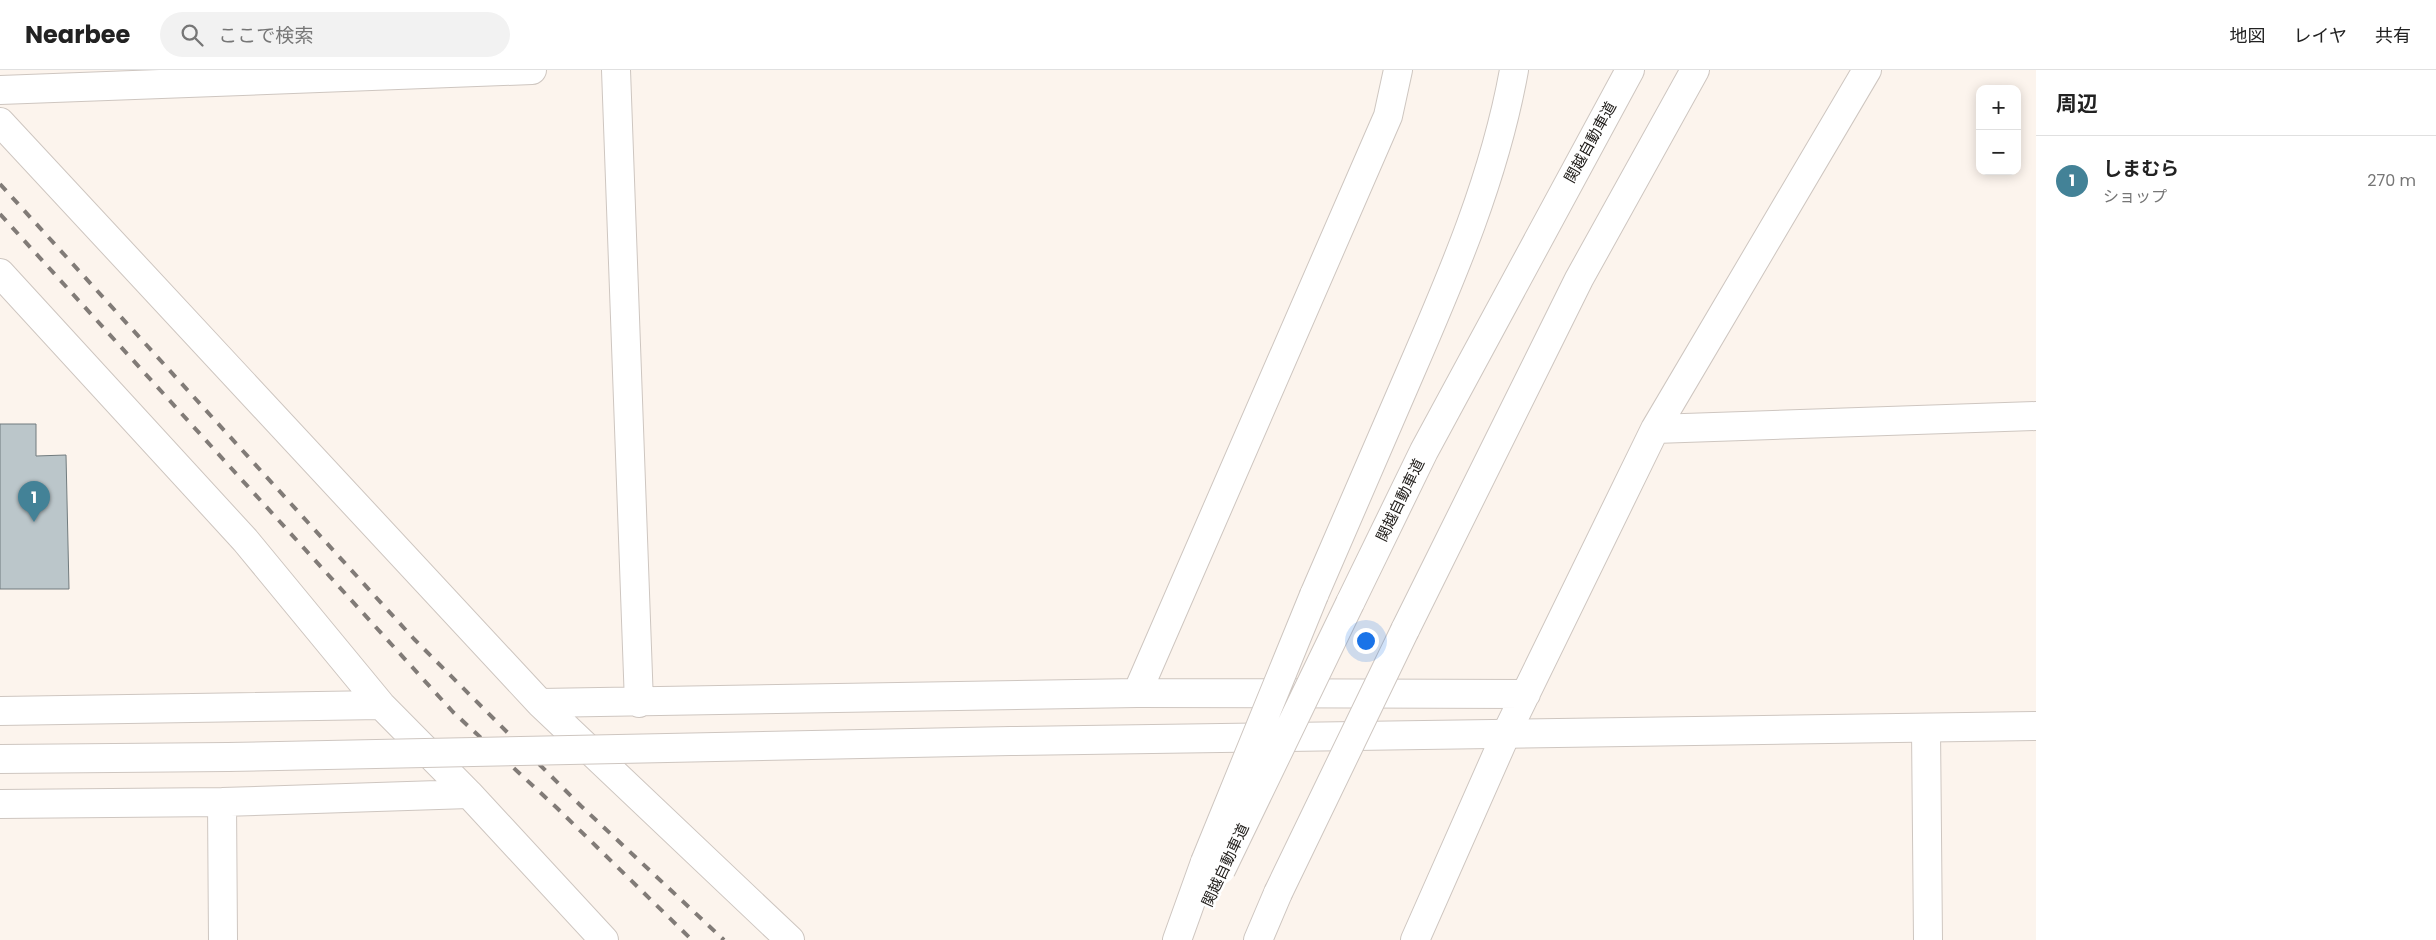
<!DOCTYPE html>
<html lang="ja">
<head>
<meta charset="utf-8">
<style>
  :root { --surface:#fff; --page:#f2f2f2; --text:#222; --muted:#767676; --line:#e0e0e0; --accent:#438297 }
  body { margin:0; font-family:Poppins,"Noto Sans JP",sans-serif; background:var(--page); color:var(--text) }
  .controls { position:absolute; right:15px; top:15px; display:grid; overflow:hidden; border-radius:10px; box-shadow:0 2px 12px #0003 }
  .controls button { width:45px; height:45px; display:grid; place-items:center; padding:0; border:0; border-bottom:1px solid var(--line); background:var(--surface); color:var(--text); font:25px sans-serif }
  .you { position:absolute; left:1365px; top:570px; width:18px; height:18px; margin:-12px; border:4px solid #fff; border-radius:50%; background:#1a73e8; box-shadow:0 0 0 8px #1a73e833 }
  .badge { display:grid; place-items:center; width:32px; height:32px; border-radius:50%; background:var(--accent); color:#fff; font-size:16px; font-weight:700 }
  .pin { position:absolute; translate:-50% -41px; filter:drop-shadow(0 1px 2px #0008) }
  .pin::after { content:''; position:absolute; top:26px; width:18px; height:15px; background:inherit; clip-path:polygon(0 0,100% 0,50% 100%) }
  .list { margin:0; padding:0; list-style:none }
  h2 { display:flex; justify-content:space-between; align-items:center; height:65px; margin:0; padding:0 20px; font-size:21px }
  h2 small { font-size:16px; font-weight:400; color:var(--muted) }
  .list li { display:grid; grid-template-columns:32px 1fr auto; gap:15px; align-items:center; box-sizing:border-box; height:90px; padding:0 20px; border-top:1px solid var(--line) }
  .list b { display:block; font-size:19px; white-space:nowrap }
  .list p { margin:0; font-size:16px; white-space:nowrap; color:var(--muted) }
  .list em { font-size:16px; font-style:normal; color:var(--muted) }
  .icon { flex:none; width:28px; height:28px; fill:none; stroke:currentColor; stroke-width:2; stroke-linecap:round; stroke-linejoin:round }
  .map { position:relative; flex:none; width:2036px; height:870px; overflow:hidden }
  header { display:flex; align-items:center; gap:30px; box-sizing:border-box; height:70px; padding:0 25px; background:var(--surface); border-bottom:1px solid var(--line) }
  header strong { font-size:24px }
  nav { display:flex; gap:28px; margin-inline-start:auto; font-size:18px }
  .search { width:350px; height:45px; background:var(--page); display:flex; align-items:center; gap:12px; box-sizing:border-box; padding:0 18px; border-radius:28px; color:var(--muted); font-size:19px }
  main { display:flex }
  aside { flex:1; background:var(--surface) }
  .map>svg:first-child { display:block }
</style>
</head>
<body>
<header>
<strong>Nearbee</strong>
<div class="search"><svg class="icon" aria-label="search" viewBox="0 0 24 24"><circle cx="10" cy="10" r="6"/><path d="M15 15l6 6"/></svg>ここで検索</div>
<nav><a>地図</a><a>レイヤ</a><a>共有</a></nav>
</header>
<main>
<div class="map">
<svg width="2036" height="870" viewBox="0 0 2036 870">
  <rect width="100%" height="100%" fill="#fcf4ed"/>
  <path fill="#bbc6ca" stroke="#717b7e" d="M0,354h36v32l30,-1 3,134h-69z"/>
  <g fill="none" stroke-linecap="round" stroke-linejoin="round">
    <g stroke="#cec6c0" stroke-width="30">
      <path id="minor" d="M616,0l23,633
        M0,20l532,-20
        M0,52l540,581 250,237
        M0,203l245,267 136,165 88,89 135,146
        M1655,359l381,-13
        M1137,623l251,-577 10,-46
        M540,633l597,-10 389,1
        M0,641l381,-6
        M1926,659l2,211
        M222,732l1,138
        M0,734l222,-2 247,-8
        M1415,870l91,-206 149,-305 212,-359"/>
    </g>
    <g stroke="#cec6c0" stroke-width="30">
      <path id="tertiary" d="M1011,671l1025,-15
        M0,689l228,-2"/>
    </g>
    <g stroke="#cec6c0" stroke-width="30">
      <path id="motorway" d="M1314,525c32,-74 64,-148 96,-222 43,-99 85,-197 104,-303
        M1350,533l74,-152 206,-381
        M1405,560l174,-351 116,-209
        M1177,870l28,-78
        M1258,870l20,-47"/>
    </g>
    <use href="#minor" stroke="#fff" stroke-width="28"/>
    <use href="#tertiary" stroke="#fff" stroke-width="28"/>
    <use href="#motorway" stroke="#fff" stroke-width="28"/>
    <path stroke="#817b77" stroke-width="4" stroke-dasharray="9 9" stroke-linecap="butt" d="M0,114l414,455 167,167 143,134
      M0,144l453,498 104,96 135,132"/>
    <g stroke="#cec6c0" stroke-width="30" stroke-linecap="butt">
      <path id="tertiary-bridge" d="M228,687l783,-16"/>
    </g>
    <g stroke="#cec6c0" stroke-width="30" stroke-linecap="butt">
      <path id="motorway-bridge" d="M1205,792l109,-267
        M1221,800l129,-267
        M1278,823l127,-263"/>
    </g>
    <use href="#tertiary-bridge" stroke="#fff" stroke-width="28"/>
    <use href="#motorway-bridge" stroke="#fff" stroke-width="28"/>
  </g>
  <g text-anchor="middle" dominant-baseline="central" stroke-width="5" stroke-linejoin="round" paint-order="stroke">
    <g font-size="15" fill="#1e1b18" stroke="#fff">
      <text transform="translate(1590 72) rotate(-61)">関越自動車道</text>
      <text transform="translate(1400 430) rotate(-64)">関越自動車道</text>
      <text transform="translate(1225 795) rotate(-65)">関越自動車道</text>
    </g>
  </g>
</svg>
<div class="controls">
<button>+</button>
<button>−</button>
</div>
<div class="you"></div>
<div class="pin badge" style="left:34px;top:452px">1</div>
</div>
<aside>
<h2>周辺<small></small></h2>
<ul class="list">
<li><span class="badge">1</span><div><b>しまむら</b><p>ショップ</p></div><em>270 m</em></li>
</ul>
</aside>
</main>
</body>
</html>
